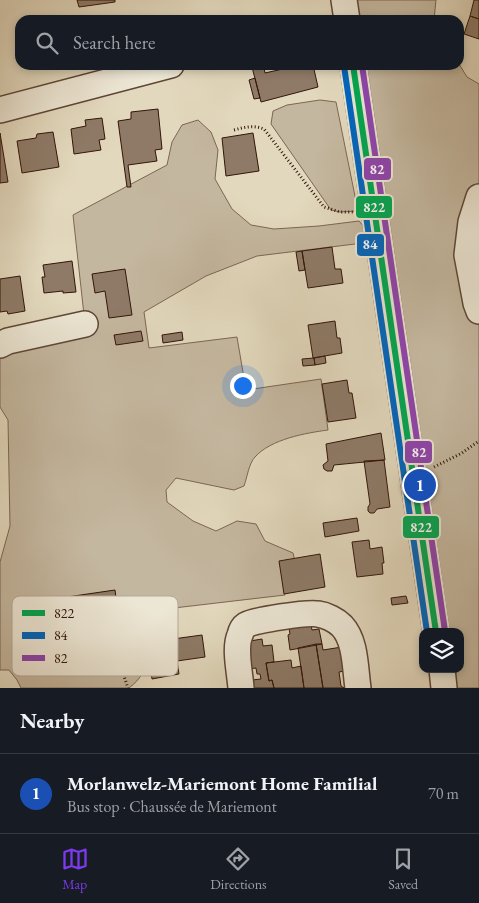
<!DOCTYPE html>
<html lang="en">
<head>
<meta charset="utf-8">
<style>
  :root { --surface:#171b24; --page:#242831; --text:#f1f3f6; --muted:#9ea1a6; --line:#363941; --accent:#7c3aed }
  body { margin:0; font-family:"EB Garamond",serif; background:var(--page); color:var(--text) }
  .controls { position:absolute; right:15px; bottom:15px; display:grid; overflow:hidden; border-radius:10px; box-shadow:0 2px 8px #0003 }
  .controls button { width:45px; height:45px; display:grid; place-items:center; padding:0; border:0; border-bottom:1px solid var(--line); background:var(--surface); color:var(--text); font:25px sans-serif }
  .you { position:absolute; left:242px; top:385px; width:18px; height:18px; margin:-12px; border:4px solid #fff; border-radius:50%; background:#1a73e8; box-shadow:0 0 0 8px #1a73e833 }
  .badge { display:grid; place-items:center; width:32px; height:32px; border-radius:50%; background:var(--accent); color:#fff; font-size:16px; font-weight:700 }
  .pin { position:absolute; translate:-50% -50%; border:2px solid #fff; box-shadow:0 1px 5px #0006 }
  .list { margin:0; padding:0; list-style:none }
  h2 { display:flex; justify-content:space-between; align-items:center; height:65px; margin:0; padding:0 20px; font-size:21px }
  h2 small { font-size:16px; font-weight:400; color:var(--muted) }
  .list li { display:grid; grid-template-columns:32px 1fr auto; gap:15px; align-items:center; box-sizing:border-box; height:80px; padding:0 20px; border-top:1px solid var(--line) }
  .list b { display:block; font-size:19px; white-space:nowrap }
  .list p { margin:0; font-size:16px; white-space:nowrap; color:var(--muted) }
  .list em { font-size:16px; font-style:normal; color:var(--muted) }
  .icon { flex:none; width:28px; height:28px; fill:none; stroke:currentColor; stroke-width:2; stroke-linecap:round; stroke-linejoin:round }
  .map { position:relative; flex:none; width:479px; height:688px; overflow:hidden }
  .search { position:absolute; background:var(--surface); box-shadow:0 2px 8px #0003; left:15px; right:15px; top:15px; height:55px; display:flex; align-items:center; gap:12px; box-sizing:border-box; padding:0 18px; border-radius:15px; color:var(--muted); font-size:19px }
  .sheet { height:145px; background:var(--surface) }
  nav { display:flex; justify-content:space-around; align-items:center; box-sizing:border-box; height:70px; border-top:1px solid var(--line); background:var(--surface); font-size:14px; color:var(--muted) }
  nav a { display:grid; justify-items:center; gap:2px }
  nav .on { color:var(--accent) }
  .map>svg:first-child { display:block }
</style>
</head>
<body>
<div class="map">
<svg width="479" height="688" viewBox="0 0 479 688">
  <rect width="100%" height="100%" fill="#e2d8bd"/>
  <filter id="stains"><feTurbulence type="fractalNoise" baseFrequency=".004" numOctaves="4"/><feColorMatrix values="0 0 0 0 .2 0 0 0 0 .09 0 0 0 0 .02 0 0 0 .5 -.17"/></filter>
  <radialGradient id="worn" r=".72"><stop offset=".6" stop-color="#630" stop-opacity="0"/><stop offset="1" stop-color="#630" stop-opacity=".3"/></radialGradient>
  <path fill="#c4b79f" stroke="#7c6654" d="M344,0h92l-2,20h-87z
    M459,64l8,13 12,7v604h-35l-2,-19h18v-37h-24l-83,-567z
    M320,100l16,2 22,109 -18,1 -9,-2 -60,-86 2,-13 14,-6z
    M198,120l13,12 7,18 -3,29 17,30 19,16 23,4 45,-3 40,-5c5,5 7,10 5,18l-9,5 -98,12 -51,20 -62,36 5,36 88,-11 9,53 75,-11 7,51c-22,3 -57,9 -73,27 -6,6 -8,21 -11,29l-10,4 -58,-12 -10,12 1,12 26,19 23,10 21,-10 19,3 9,17 28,12 2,8 -15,2 5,32 -111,13c-6,13 -1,27 1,40l-26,9c-6,15 -7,21 -20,31h-108l-4,-8 -8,-10h-9v-108l10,-36 -2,-106 -8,-13v-62l85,-21 -12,-109 94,-50 5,-23 10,-17z"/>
  <path fill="#8e7a67" stroke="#33150a" d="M77,0h38v2l-36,5z
    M474,0h5v19l-9,-3z
    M470,16l9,3v20l-15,-5z
    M287,65h26l5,22 -57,15 -9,-35 6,-1 1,3 5,-1 1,5 22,-5z
    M255,78l5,20 -6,1 -5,-19z
    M158,109l4,40 -7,1 2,11 -29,4 3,22h-4l-9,-66 13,-2v-7z
    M102,118l3,21 -6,1 2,10 -27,4 -3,-25 15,-3 -1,-6z
    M53,132l6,35 -37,6 -5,-32 19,-3 1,-4z
    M0,133l8,49 -8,1z
    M253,133l6,38 -33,5 -4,-38z
    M332,247l3,22h6l2,14 -35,5 -6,-37z
    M302,251l3,19 -6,1 -3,-19z
    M72,261l4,31 -13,1v-2l-19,2 -2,-16h3l-2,-12z
    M125,269l7,46 -23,3 -4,-27 -10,2 -3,-19z
    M20,276l5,35 -17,3 -1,-3 -7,1v-33z
    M335,321l2,17h3l2,15 -29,5 -5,-33z
    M141,331l2,10 -27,4 -2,-10z
    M182,332l1,8 -20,3 -1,-8z
    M325,356l1,7 -11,2 -1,-7z
    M314,358l1,7 -12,1 -1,-7z
    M347,380l2,13h3l4,25 -28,4 -6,-38z
    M381,433l4,27 -51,5 -2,6h-5l-3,-2 -1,-4 5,-4 -2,-17z
    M384,460l6,47 -13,2 -3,4h-4l-2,-2v-4l2,-3 -6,-43z
    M357,518l2,13 -34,6 -2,-14z
    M369,540l1,9 12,-2 2,16h-2l1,11 -26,3 -5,-35z
    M320,554l5,33 -41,7 -5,-33z
    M115,590l5,40 -47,6 -6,-39z
    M406,596l2,7 -16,2 -1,-7z
    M310,620l2,10 7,-1 3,15 -32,6 -2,-15 2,-1 -1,-6z
    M202,635l3,22 -28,4 2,13 -27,5 -4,-27 27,-4 -2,-9z
    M262,639l1,7 9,-1 2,17 -8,1 3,18 3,-1 2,8h-23l1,-8 9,-1 -1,-5h-3l-1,-6 -8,1 -4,-27z
    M316,644h6l1,6 19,-3 3,24 -6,1 2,14 3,2h-21z
    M316,644l7,44h-19l-6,-40z
    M291,660l1,8 9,-2 3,22h-30l-2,-8 -3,1 -3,-18z"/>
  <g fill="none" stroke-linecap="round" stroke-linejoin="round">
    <g stroke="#5f4637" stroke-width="28">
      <path id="minor" d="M344,0l3,20
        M353,65l83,567
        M0,110l171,-45
        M479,197l-8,25 -4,33 9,48 3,8
        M0,345l8,-4 77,-17
        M442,669l2,19
        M241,688c-1,-15 -7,-40 -1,-53 1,-4 3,-8 6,-10 9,-5 61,-13 72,-11 8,1 18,6 24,12 14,15 13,42 16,62"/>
    </g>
    <path stroke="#33150a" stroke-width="3" stroke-dasharray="1 2.5" stroke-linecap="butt" d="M234,130c11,-3 20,-5 30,-1l60,78 16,5h13
      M434,467l28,-14 17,-12
      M111,638l17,50"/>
    <use href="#minor" stroke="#ece6d4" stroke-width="25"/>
    <g stroke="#ece6d4" stroke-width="10">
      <path id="bus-1" d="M353,65l83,567"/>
    </g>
    <g stroke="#ece6d4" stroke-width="10">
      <path id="bus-2" d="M344,66l83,566"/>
    </g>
    <g stroke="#ece6d4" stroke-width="10">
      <path id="bus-3" d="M362,65l83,566"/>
    </g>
    <use href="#bus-1" stroke="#00a651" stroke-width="6"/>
    <use href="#bus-2" stroke="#0065bd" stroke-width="6"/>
    <use href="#bus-3" stroke="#8e44ad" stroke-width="6"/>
  </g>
  <rect x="12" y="596" width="166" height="80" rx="8" fill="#ece6d4" stroke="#b4a797" stroke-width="1"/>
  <rect x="22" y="610" width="23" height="6" fill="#00a651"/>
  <rect x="22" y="632" width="23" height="7" fill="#0065bd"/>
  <rect x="22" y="655" width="23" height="6" fill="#8e44ad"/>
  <g font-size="14" fill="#33150a">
    <text x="54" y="618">822</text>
    <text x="54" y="640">84</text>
    <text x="54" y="663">82</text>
  </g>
  <g stroke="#ece6d4" stroke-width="2">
    <rect x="363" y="157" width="29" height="24" rx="5" fill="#8e44ad"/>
    <rect x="355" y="195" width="38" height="24" rx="5" fill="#00a651"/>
    <rect x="356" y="233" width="29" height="24" rx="5" fill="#0065bd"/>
    <rect x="404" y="440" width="29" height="24" rx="5" fill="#8e44ad"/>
    <rect x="402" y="515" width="38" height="24" rx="5" fill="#00a651"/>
  </g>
  <g font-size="14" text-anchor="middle" font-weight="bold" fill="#fff">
    <text x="377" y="174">82</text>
    <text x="374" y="212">822</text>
    <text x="370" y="249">84</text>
    <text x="419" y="457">82</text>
    <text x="421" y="532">822</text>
  </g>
  <rect width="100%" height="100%" filter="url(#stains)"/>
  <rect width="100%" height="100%" fill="url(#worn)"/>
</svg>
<div class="controls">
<button><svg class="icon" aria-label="layers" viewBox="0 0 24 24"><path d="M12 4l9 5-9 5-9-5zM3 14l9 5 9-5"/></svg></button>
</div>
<div class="you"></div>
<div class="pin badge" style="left:420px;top:485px;background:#1a4fb4">1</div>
<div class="search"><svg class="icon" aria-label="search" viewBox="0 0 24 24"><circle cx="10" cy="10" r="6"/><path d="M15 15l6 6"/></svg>Search here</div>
</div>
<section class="sheet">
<h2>Nearby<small></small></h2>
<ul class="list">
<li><span class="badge" style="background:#1a4fb4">1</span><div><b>Morlanwelz-Mariemont Home Familial</b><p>Bus stop · Chaussée de Mariemont</p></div><em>70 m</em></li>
</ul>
</section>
<nav>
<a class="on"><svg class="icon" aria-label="map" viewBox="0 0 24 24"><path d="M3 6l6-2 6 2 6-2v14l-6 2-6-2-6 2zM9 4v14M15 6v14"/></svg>Map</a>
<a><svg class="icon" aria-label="directions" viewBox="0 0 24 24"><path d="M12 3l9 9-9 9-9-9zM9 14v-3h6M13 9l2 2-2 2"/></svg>Directions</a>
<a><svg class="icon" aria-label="saved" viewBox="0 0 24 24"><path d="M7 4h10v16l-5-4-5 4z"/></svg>Saved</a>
</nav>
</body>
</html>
